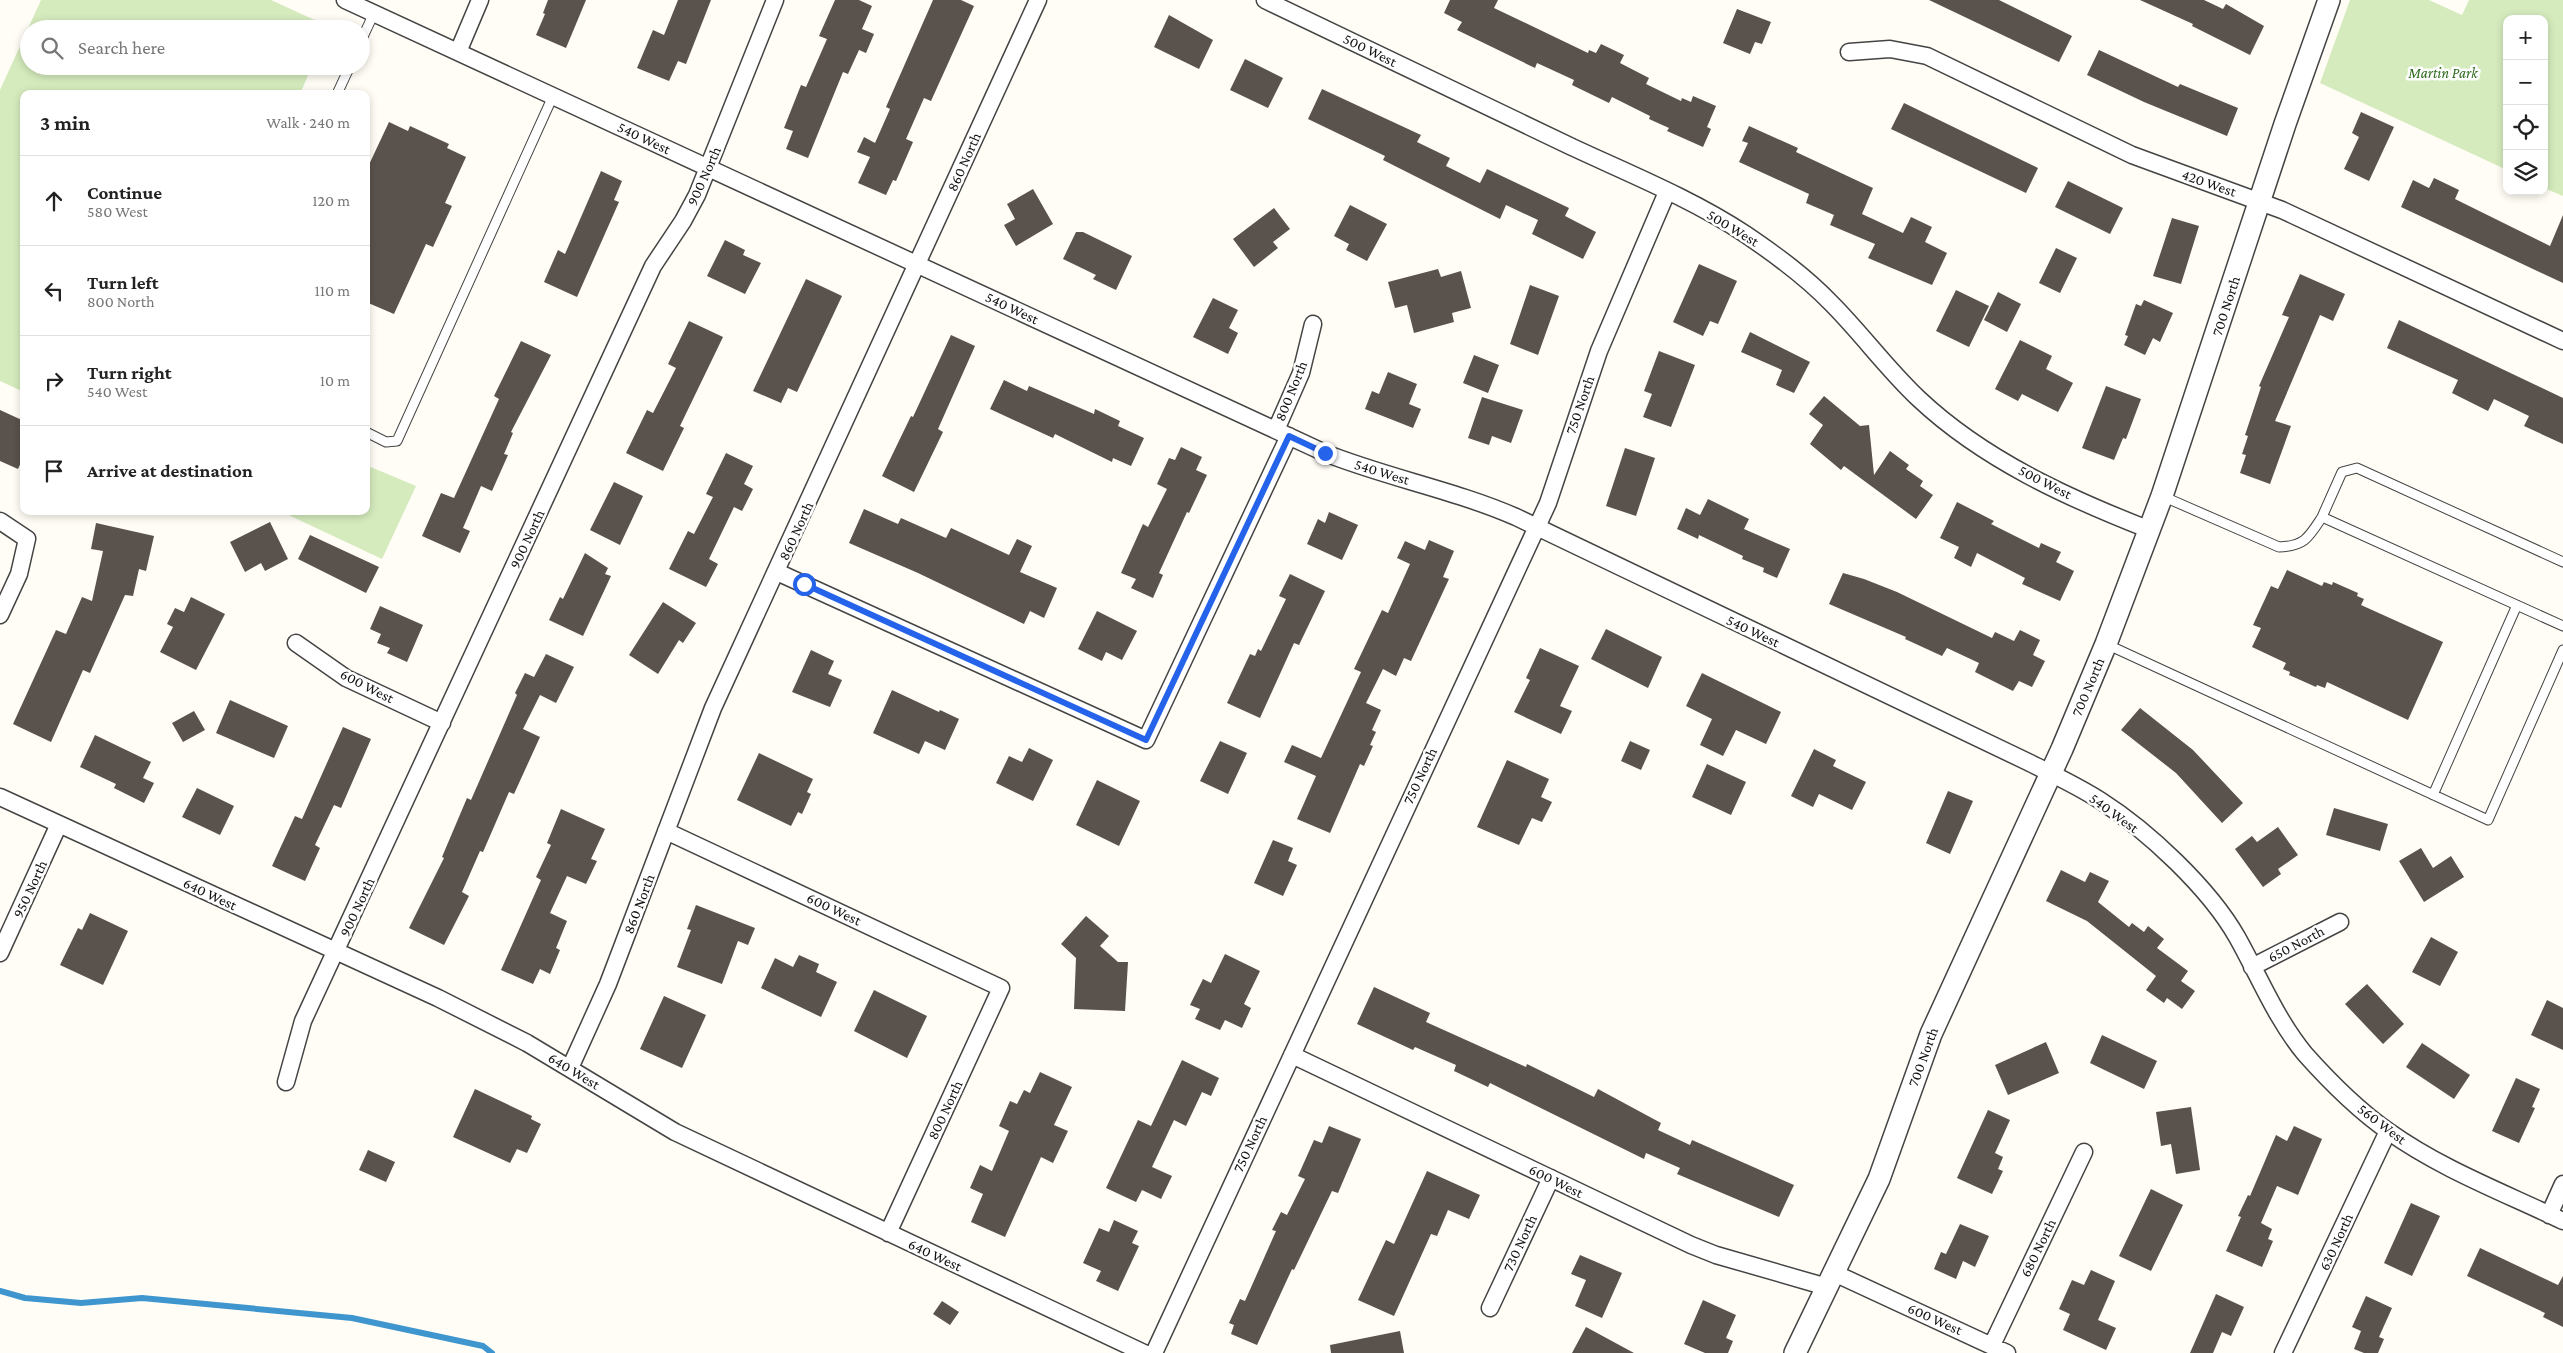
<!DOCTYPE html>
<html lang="en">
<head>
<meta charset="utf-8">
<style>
  :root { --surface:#fff; --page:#f2f2f2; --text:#222; --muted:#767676; --line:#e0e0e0 }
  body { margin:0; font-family:"Crimson Pro",serif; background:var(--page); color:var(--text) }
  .controls { position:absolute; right:15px; top:15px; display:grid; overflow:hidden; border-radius:10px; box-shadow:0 2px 8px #0003 }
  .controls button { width:45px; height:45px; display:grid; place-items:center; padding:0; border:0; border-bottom:1px solid var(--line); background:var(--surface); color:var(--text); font:25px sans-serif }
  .stop { position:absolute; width:15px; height:15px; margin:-11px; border:4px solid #2563eb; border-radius:50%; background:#fff }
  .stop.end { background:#2563eb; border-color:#fff; box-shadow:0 1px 5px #0008 }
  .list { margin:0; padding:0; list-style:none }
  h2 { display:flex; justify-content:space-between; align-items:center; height:65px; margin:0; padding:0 20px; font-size:21px }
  h2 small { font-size:16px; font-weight:400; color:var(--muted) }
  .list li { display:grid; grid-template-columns:32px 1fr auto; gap:15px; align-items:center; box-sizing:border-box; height:90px; padding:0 20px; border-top:1px solid var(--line) }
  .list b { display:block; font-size:19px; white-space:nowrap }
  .list p { margin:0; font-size:16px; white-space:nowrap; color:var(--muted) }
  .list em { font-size:16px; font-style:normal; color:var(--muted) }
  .icon { flex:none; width:28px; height:28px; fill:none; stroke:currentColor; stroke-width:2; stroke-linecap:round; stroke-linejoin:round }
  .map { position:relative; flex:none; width:2563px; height:1353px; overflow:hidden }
  .search { position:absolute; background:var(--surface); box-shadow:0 2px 8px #0003; left:20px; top:20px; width:350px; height:55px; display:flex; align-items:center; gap:12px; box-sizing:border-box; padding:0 18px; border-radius:28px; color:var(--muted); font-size:19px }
  .panel { position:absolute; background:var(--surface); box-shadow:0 2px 8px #0003; left:20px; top:90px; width:350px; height:425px; border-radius:10px }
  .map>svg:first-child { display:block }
</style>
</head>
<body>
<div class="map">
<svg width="2563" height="1353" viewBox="0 0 2563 1353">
  <rect width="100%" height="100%" fill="#fffdf5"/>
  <path fill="#d5ebbd" d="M41,0h230l59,27 -301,2v37h283l-12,28h-276v298l-24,-11v-291z
    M2350,0h79l33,15 7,-15h94v196l-19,-8v-169h-37v151l-187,-87z
    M366,465l50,21 -34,73 -102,-48h86z"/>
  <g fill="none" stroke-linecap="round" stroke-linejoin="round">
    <path stroke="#3f96cf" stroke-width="6" d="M0,1291l25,7 56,5 61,-5 210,20 131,28 9,7"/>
  </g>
  <path fill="#5a524d" d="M548,0h38l-20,48 -30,-13 9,-21 -2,-1z
    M678,0h33l-25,64 -8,-3 -9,20 -32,-13 16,-38 11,5z
    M835,0h24l13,6 -10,23 12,5 -8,19 -7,-3 -11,24 -5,-2 -35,86 -22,-9 7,-18 -9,-3 17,-43 5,2 21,-48 -8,-3z
    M933,0h28l13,6 -43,95 -7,-3 -18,41 7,3 -17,39 -3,-1 -7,15 -28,-12 12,-26 -13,-5 7,-15 11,6 15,-34 -4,-2z
    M1450,0h48l-4,8 94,45 1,-3 7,3 5,-9 23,11 -4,8 29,15 -3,6 35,17 1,-3 9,4 2,-6 23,10 -9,21 4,2 -8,18 -36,-16 2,-3 -20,-9 1,-3 -38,-19 -3,6 -37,-18 2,-5 -37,-17 -2,5 -78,-38 5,-8 -18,-9z
    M1929,0h70l73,36 -13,26z
    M2140,0h64l19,9 3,-5 38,22 -14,29 -58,-29 1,-2z
    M1737,9l34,13 -9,22 -7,-2 -5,12 -27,-11z
    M1169,15l44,25 -14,29 -45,-22z
    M2099,50l79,37 2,-3 58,24 -11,28 -83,-34 -57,-27z
    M1245,59l38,19 -15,30 -38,-18z
    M1322,89l99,46 -4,7 33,16 -4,8 34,17 7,-14 82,39 -4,8 31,16 -13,27 -51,-25 6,-14 -32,-15 -6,14 -117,-59 2,-4 -77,-37z
    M1904,103l134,65 -12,25 -135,-64z
    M2361,112l33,15 -25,54 -25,-12 15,-32 -7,-4z
    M389,122l19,9 2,-5 39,18 -2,4 19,9 -21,46 7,3 -19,41 -7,-3 -32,70 -28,-12v-131z
    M1749,126l49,22 -2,4 77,36 -11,26 41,19 8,-16 21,10 -7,15 22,11 -15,32 -64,-27 7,-14 -45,-19 4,-10 -28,-12 3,-9 -70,-32 9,-19 -6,-2z
    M601,171l21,10 -8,19 5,2 -42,95 -33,-15 14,-32 7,4z
    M2434,178l25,12 -4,9 95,47 13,-31v68l-162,-76 12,-27 16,8z
    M2068,181l55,27 -13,26 -55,-27z
    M1033,189l20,35 -37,22 -12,-21 11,-6 -8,-15z
    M1350,205l37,19 -20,37 -21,-11 3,-6 -15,-8z
    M1274,208l16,21 -17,13 5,6 -24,19 -21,-28z
    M2172,218l27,8 -18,58 -28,-8z
    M1076,232h7l49,24 -16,34 -23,-11 3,-4 -33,-16z
    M725,240l20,10 -2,5 18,8 -16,31 -38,-18z
    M2056,248l21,10 -17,35 -21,-10z
    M1699,264l38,17 -19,43 -8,-3 -7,15 -30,-14z
    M1438,269l3,8 20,-6 10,37 -19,5 2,9 -40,11 -7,-28 -12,3 -7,-26z
    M2300,274l45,20 -12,27 -13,-6 -45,106 16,5 -21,58 -30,-11 6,-18 -4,-1 6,-18 -3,-1 16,-48 -2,-1 30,-69 -7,-2z
    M806,279l36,17 -45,96 -9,-4 -7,15 -28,-12z
    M1530,285l29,11 -21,59 -28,-11z
    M1956,290l33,16 -20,41 -33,-16z
    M1998,292l23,12 -14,28 -23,-12z
    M1213,298l25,12 -9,18 9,5 -10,21 -35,-17z
    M2144,300l29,13 -13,29 -7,-4 -8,17 -21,-10 4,-9 -3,-1 11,-31 5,2z
    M2399,320l164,78v46l-39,-18 5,-10 -35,-17 -6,12 -36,-18 6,-13 -71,-32z
    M689,321l34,16 -43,89 4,2 -21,43 -37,-18 21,-43 6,3 23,-45 -8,-4z
    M1750,332l60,30 -16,31 -18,-8 6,-15 -41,-18z
    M951,335l24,11 -37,83 5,3 -29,60 -32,-16 29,-60 2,1z
    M2020,340l32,16 -6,13 27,14 -15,29 -36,-18 -4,7 -23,-12z
    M521,341l30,14 -40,77 2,1 -9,21 4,1 -16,36 -11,-5 -18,42 7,3 -10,22 -38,-17 19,-43 13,5 45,-99 -5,-3z
    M1659,351l36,14 -24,62 -28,-10 9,-23 -8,-3z
    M1474,355l25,10 -11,28 -25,-10z
    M1388,372l29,12 -8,20 12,5 -8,19 -48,-19 7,-18 7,3z
    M1004,380l23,11 2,-5 65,28 1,-5 25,12 -2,5 26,12 -13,28 -18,-8 -1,4 -57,-28 -2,4 -63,-29z
    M2106,386l35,13 -15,40 -3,-1 -9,22 -32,-12z
    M1824,396l36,30 9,-1 5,50 16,-24 19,14 -3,4 17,12 -3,5 13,9 -17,24 -72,-53 -3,4 -31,-26 13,-19 -14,-11z
    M1482,397l41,13 -12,33 -19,-7 -3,9 -21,-7z
    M0,410l24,11v35l-6,13 -18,-8z
    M1181,447l21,10 -6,13 11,5 -18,38 -2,-1 -28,61 4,2 -10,23 -22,-10 5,-9 -15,-6 22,-49 5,3 19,-38 -10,-5 12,-26 6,2z
    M1625,448l30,10 -19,58 -30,-10z
    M726,453l27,13 -9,18 9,5 -11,22 -8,-4 -25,52 9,5 -12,23 -37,-18 19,-38 6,3 19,-37 -7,-3z
    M614,482l29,14 -23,49 -30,-15z
    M1708,499l41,20 -5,10 46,20 -13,29 -14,-6 1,-4 -22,-9 1,-3 -44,-21 -1,4 -21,-10 9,-21 14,7z
    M1957,502l37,19 -3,3 48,24 2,-5 20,9 -5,10 18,9 -14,30 -38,-17 3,-6 -48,-25 -6,14 -17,-9 5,-11 -19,-9z
    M864,509l34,15 3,-6 45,20 5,-10 58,27 8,-16 15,7 -12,26 37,16 -13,30 -14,-7 -6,13 -106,-51 -69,-30z
    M1329,512l29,13 -16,35 -35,-16 11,-25 7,4z
    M270,522l18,37 -23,12 -4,-8 -16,9 -15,-30z
    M96,523l58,13 -8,35 -7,-2 -6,27 -8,-1 -35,78 -7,-3 -32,72 -38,-18 43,-94 10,4 16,-37 10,4 11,-50 -12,-2z
    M310,535l69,32 -13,26 -68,-34z
    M1429,540l25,11 -11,26 6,2 -38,82 -7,-3 -8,18 -13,-7 -17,34 15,7 -9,20 4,2 -6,13 3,1 -9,20 -4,-2 -30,69 -33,-14 19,-43 -32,-14 8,-17 29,13 40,-86 -7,-3 28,-59 6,3 22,-49 -13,-6 8,-17 20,9z
    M585,553l23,15 -3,6 6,2 -28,60 -34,-16 11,-23 3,2z
    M2287,570l35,16 2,-4 8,3 1,-3 25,11 -1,3 7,3 -3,6 82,37 -35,78 -81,-38 -2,6 -8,-3 -1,2 -27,-12 1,-3 -7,-3 3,-6 -34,-16 9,-19 -8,-3 18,-39 7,3z
    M1843,573l21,6 33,13 95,46 3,-6 19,9 6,-11 20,10 -7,15 12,6 -13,26 -13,-6 -6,10 -38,-19 4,-9 -32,-15 -5,8 -37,-17 1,-2 -77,-33z
    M1290,574l35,17 -26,54 -5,-2 -34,75 -33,-15 23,-49 5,2 3,-7 3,2 25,-52 -7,-3z
    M191,597l34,17 -29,56 -36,-18 13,-25 -6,-3 8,-16 9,4z
    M663,602l33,21 -13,20 -4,-3 -21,34 -29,-19z
    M380,606l43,19 -16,37 -20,-9 3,-5 -13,-5 4,-9 -11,-5z
    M1097,611l40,20 -15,29 -16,-8 -4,9 -24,-12z
    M1606,629l56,28 -14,31 -57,-29z
    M1540,648l39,18 -19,40 12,5 -11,23 -47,-22 16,-32 -4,-2z
    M811,650l23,11 -6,13 14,6 -12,27 -38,-15z
    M546,654l28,13 -18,36 -16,-8 -17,34 17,8 -26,57 -5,-2 -26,60 -3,-1 -18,41 7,4 -25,49 -35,-17 35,-70 -2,-1 25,-59 4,2 46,-105 -2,-2 10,-20 9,4z
    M1702,673l79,39 -15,32 -30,-14 -13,26 -23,-11 12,-26 -26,-13z
    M892,690l47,22 1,-2 19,9 -14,31 -20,-9 -6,13 -46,-21z
    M230,700l58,26 -14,32 -58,-25z
    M2140,708l53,42 50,53 -21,20 -46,-50 -55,-43z
    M194,711l11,19 -22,12 -11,-19z
    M343,727l28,12 -30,69 -7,-3 -19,40 5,3 -15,33 -33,-15 23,-50 7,3z
    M95,735l56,27 -8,16 11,5 -10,20 -30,-15 2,-4 -36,-17z
    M1220,741l27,12 -19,41 -28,-13z
    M1630,741l20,9 -9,20 -20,-9z
    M1029,748l24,12 -20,41 -37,-18 13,-27 13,6z
    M1814,749l22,11 -3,6 33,16 -14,28 -33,-16 -6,13 -22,-11z
    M759,753l54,26 -6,13 4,2 -9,20 -4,-2 -7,14 -54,-26z
    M1507,760l42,19 -8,18 11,5 -10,20 -10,-4 -13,27 -42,-18z
    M1707,764l39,18 -15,33 -39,-18z
    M1097,780l43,21 -21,45 -43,-21z
    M197,788l37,18 -14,29 -38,-18z
    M1948,791l25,10 -23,53 -24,-11z
    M2334,808l54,16 -8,27 -54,-16z
    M561,809l44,20 -14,30 6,2 -11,23 -19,-8 -17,37 17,8 -11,27 4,2 -10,24 -10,-5 -7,15 -32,-14 40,-90 -5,-3 15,-32 -4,-2z
    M2278,827l20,28 -20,14 3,5 -18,13 -28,-38 17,-13 5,6z
    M1273,840l20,8 -5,13 9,4 -14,31 -29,-13z
    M2421,848l12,20 18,-12 13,21 -40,25 -25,-41z
    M2061,870l24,12 5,-10 19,9 -11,21 31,25 3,-4 12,9 4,-6 16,13 -7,9 31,23 -7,10 14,10 -13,18 -15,-11 -3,5 -18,-13 10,-14 -69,-55 -41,-20z
    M696,905l59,23 -7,17 -10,-4 -16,43 -45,-17 14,-37 -4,-1z
    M90,913l38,18 -25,54 -43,-20 18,-37 4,2z
    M1086,916l23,20 -9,10 18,16h10l-3,49 -51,-2 2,-51 -15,-14z
    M2431,937l27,15 -18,34 -28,-14z
    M1225,954l35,17 -16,33 7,4 -9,20 -17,-8 -5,10 -25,-11 5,-10 -10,-4 13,-26 8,4z
    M799,955l20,9 -3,8 21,10 -16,35 -60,-29 14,-30 18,9z
    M2367,984l37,40 -21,20 -38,-40z
    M1374,987l56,26 -4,9 100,45 1,-3 67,33 4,-8 63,34 -3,7 32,15 2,-5 102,45 -15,32 -102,-43 3,-6 -34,-15 -2,6 -154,-76 -2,4 -34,-16 2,-6 -41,-18 -2,3 -56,-26z
    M874,990l53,26 -20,42 -53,-27z
    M664,996l42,19 -24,53 -42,-19z
    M2547,1000l16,8v42l-32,-15z
    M2102,1035l55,26 -13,28 -54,-26z
    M2046,1042l13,31 -51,22 -13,-30z
    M2422,1043l48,32 -16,24 -48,-32z
    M1182,1060l37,18 -8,18 -9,-4 -16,34 -12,-6 -22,47 20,9 -11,23 -19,-9 -6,12 -30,-14 32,-68 13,6z
    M1040,1072l32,15 -18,38 14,6 -15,32 -12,-6 -36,80 -34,-15 12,-28 -13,-6 10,-23 12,6 17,-40 -10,-5 11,-25 7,3 7,-14 6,3z
    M2516,1078l24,11 -8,18 3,1 -16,35 -27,-12z
    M475,1089l57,27 -1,3 10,5 -14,29 -10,-4 -7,14 -57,-26z
    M2191,1107l9,63 -24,4 -5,-30 -10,2 -5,-34z
    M1988,1110l22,10 -15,33 8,4 -5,12 5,2 -11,23 -35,-16z
    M1329,1126l32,13 -23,54 -6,-2 -38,79 -2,-1 -35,76 -26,-11 3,-9 -5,-2 11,-24 5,2 31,-70 -4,-1 9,-18 6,3 18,-36 -7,-3 16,-36 8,3z
    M2294,1126l28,13 -24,56 -21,-9 -16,37 11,6 -4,10 5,2 -11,26 -36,-16 15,-34 -3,-1 10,-21 2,1 26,-61 11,6z
    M368,1150l27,12 -9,20 -27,-12z
    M1427,1171l53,24 -11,24 -21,-9 -11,26 -6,-2 -37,82 -36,-16 28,-60 8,4z
    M2151,1189l32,16 -32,66 -32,-15z
    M2411,1203l29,13 -28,60 -28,-13z
    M1114,1220l24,11 -6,12 7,3 -21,45 -22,-10 5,-10 -18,-8 16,-35 10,4z
    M1960,1224l29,12 -14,31 -12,-6 -7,18 -22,-10 7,-17 5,2z
    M2480,1248l78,37 5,-9v51l-20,-10 2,-4 -78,-37z
    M1580,1255l42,18 -20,45 -27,-12 11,-26 -15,-6z
    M2091,1270l24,11 -17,39 18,8 -10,22 -43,-20 7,-16 -11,-5 13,-29 12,5z
    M2216,1294l28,13 -13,29 -9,-4 -9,21h-23z
    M2366,1296l26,12 -13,29 5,2 -6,14h-14l-10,-4 7,-18 -9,-4z
    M1703,1300l33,15 -10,23 7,3 -5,12h-23l-21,-9z
    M942,1301l17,11 -9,13 -17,-11z
    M1586,1327l48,26h-62z
    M1400,1331l4,22h-73l-1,-8z"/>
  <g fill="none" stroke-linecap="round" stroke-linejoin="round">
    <g stroke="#444" stroke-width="11">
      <path id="service" d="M361,41l13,-28
        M337,94l13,-28
        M366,432l20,10 11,-1 156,-345
        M2162,496l117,51c26,-1 30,-10 43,-30l241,109
        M2322,517l20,-45 15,-4 206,94
        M2106,644l382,176 75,-170
        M2433,795l84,-190"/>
    </g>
    <g stroke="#444" stroke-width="19">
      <path id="minor" d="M345,0l980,453c63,25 129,37 191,64l512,245c24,12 50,24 73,39 47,30 108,87 136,136 22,39 39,82 68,117 25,28 53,56 83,77 53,38 117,62 175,90
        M1265,0c103,49 205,98 307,147 58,27 120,52 173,87 31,21 60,42 86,69 31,31 56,66 88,96 65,61 149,99 231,131
        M458,52l22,-52
        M1849,52l41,-3 37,7 205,99 150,55 281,131
        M1276,430l25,-57 12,-49
        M0,521l27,18 -8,35 -19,41
        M777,572l369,168 143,-304
        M296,643l50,35 96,45
        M0,797l438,201 89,45 148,89 469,221
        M666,831l335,157 -113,245
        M0,953l59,-129
        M2252,967l88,-45
        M1292,1055l399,190 25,10 111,32
        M570,1068l38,-84 105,-276 325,-708
        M286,1082l17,-61 350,-755 30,-45 14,-26 78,-195
        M2549,1215l14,-31
        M1834,1273l173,80
        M1490,1308l61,-130
        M1992,1345l92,-193
        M1154,1353l394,-850 51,-152 68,-159
        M2283,1353l105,-222"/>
    </g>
    <g stroke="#444" stroke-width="24">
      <path id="tertiary" d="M1795,1353l84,-174 52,-145 131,-285 44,-105 56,-148 123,-372 44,-124"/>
    </g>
    <use href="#service" stroke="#fff" stroke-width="9"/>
    <use href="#minor" stroke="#fff" stroke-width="16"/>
    <use href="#tertiary" stroke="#fff" stroke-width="21"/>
  </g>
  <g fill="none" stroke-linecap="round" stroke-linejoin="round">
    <path stroke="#2563eb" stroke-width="6" d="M804,584l342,156 143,-304 36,17"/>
  </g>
  <g text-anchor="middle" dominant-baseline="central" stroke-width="5" stroke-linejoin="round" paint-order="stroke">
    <g font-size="15" fill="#111" stroke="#fff">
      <text transform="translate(1370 50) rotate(26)">500 West</text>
      <text transform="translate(644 138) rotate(25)">540 West</text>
      <text transform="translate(964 162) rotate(-66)">860 North</text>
      <text transform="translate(704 176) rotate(-66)">900 North</text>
      <text transform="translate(2209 183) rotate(19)">420 West</text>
      <text transform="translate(1733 228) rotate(31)">500 West</text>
      <text transform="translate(2226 306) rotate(-72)">700 North</text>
      <text transform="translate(1012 308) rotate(25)">540 West</text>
      <text transform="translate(1291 391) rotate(-68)">800 North</text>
      <text transform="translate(1580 405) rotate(-71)">750 North</text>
      <text transform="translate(1382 472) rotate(17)">540 West</text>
      <text transform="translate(2045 482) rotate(27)">500 West</text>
      <text transform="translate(796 531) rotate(-65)">860 North</text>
      <text transform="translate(527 539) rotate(-65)">900 North</text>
      <text transform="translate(1753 631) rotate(25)">540 West</text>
      <text transform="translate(367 686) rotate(27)">600 West</text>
      <text transform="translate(2088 687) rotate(-67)">700 North</text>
      <text transform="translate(1420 776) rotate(-65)">750 North</text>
      <text transform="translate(2114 813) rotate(36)">540 West</text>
      <text transform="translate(30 889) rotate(-65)">950 North</text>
      <text transform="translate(210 894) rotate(25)">640 West</text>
      <text transform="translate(639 904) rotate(-69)">860 North</text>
      <text transform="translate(357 907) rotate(-65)">900 North</text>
      <text transform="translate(834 909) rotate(25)">600 West</text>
      <text transform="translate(2296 944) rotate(-28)">650 North</text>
      <text transform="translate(1923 1057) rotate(-70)">700 North</text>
      <text transform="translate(574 1071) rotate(31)">640 West</text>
      <text transform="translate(945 1110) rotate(-65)">800 North</text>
      <text transform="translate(2382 1124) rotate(37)">560 West</text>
      <text transform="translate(1250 1144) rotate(-65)">750 North</text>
      <text transform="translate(1556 1181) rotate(26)">600 West</text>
      <text transform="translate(2336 1242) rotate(-65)">630 North</text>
      <text transform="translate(1520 1243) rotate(-65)">730 North</text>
      <text transform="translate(2038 1248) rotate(-64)">680 North</text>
      <text transform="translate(935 1255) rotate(25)">640 West</text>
      <text transform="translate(1935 1319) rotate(24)">600 West</text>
    </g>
    <g font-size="15" font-style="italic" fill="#2f6b1f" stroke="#fff">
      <text x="2443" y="73">Martin Park</text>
    </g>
  </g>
</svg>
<div class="controls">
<button>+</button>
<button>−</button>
<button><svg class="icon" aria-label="locate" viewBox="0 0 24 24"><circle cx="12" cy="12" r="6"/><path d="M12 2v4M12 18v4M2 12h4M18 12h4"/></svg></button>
<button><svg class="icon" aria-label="layers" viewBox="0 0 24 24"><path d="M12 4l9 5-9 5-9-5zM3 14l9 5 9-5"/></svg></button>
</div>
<div class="stop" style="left:804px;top:584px"></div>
<div class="stop end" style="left:1325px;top:453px"></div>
<div class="search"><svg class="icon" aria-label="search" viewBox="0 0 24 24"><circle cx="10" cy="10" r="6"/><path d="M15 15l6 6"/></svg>Search here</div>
<section class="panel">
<h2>3 min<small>Walk · 240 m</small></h2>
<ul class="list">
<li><svg class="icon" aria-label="ahead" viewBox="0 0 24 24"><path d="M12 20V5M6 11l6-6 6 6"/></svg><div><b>Continue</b><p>580 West</p></div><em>120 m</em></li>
<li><svg class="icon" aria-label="left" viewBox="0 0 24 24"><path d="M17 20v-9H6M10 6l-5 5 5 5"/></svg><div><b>Turn left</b><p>800 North</p></div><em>110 m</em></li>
<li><svg class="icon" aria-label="right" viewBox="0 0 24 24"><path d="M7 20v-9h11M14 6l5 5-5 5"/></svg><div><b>Turn right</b><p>540 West</p></div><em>10 m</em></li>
<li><svg class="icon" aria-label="arrive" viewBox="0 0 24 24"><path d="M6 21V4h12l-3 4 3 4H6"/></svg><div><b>Arrive at destination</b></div></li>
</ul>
</section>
</div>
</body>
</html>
